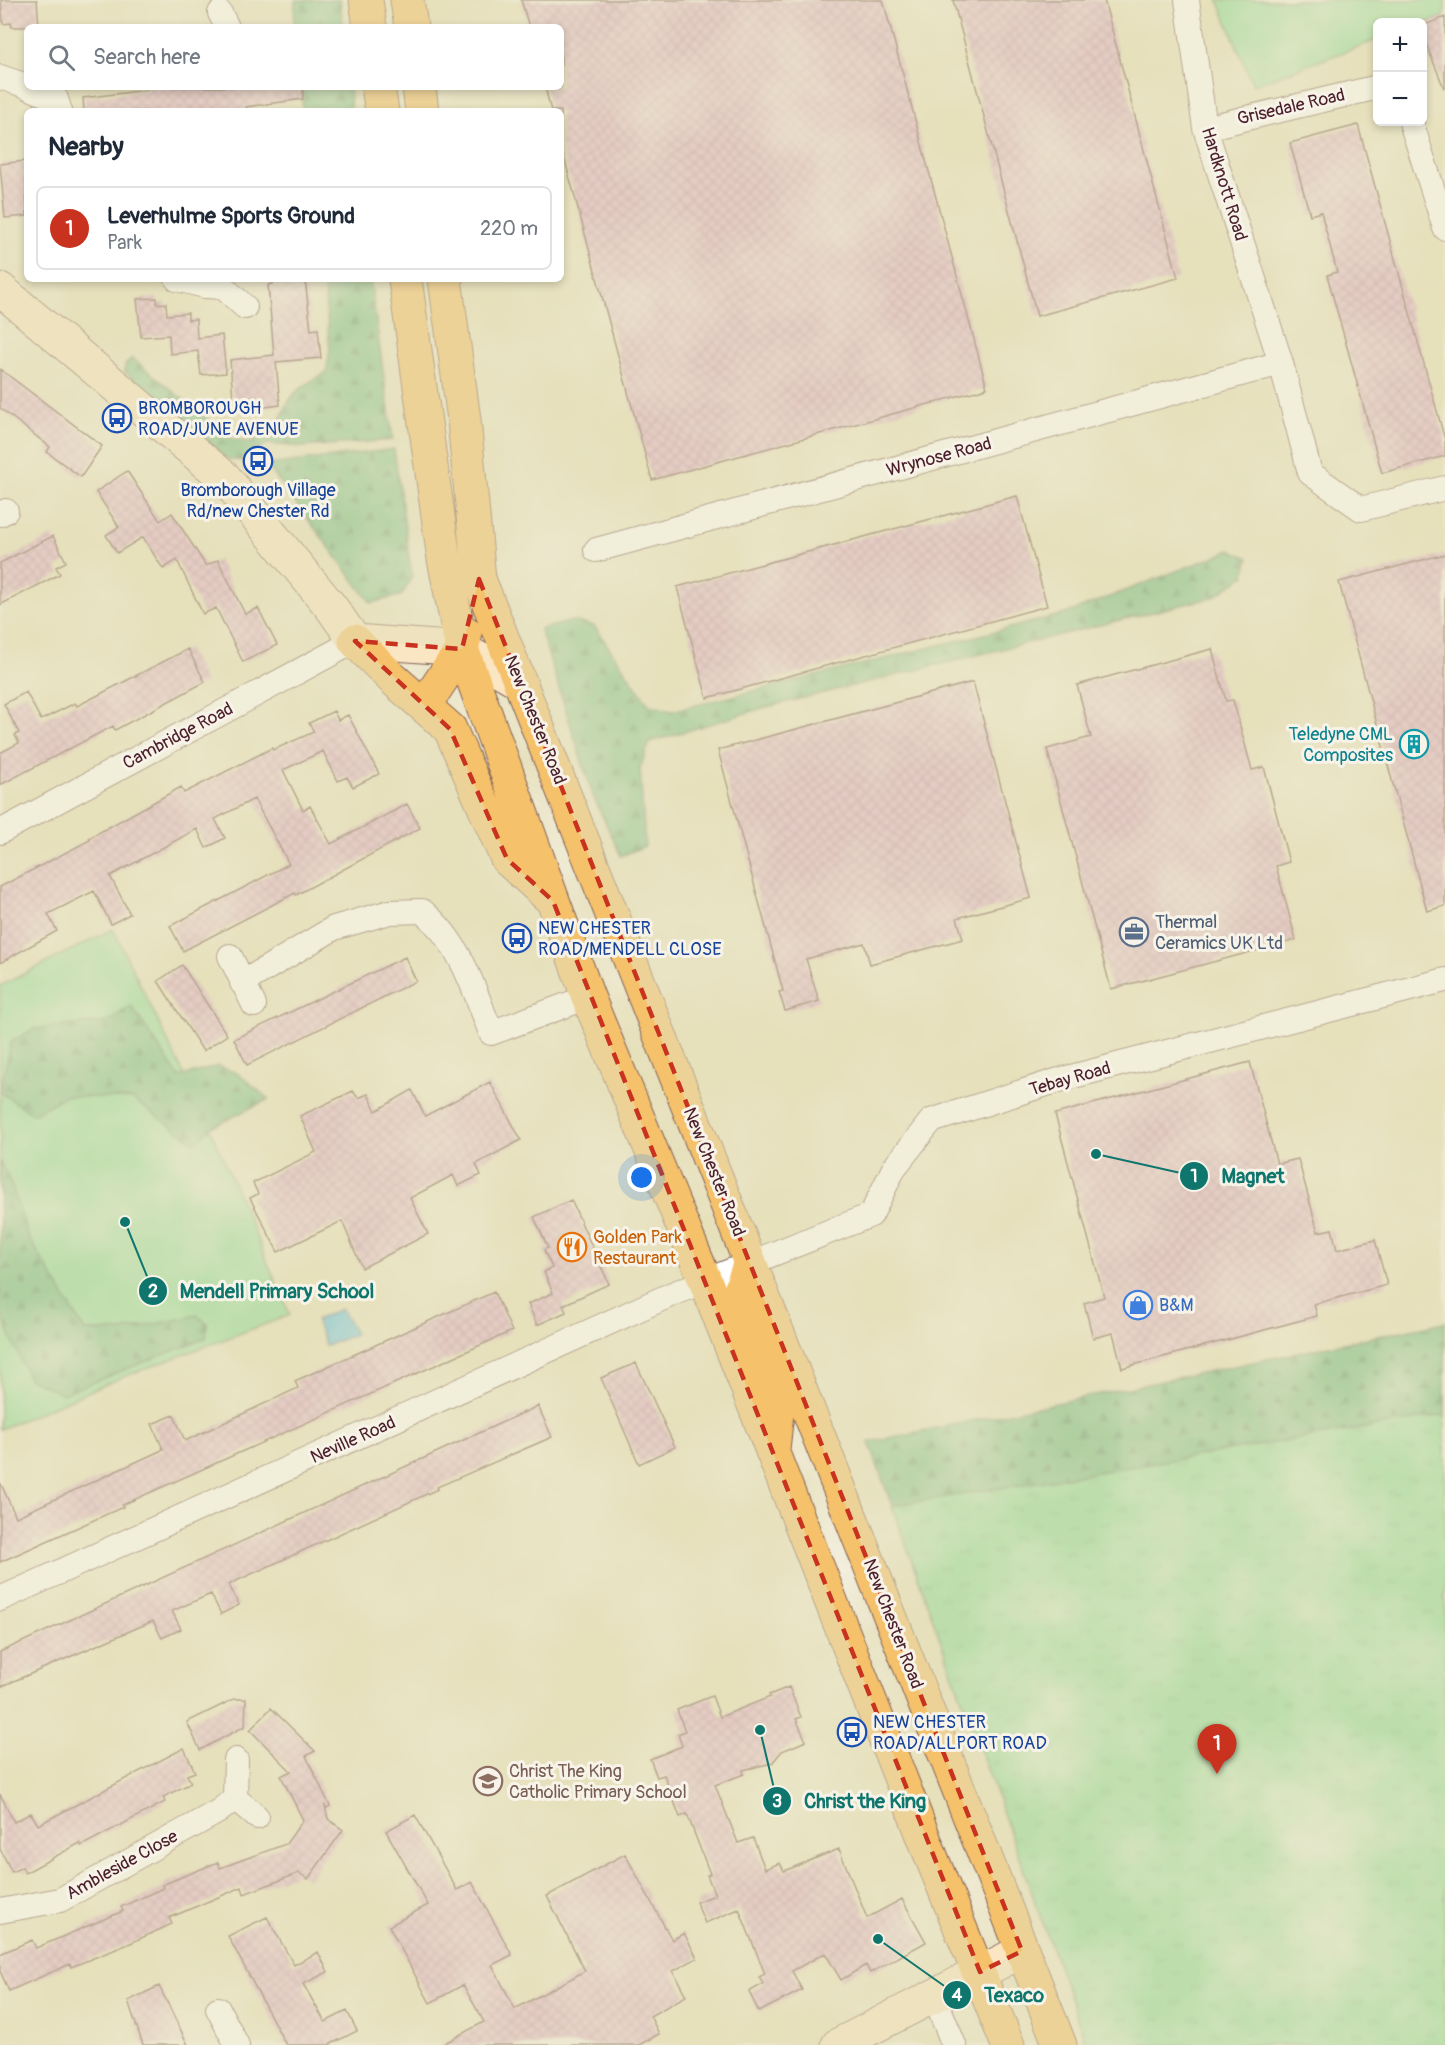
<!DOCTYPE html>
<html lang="en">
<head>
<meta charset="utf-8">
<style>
  :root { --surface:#fff; --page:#f2f2f3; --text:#1f2937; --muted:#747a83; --line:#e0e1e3; --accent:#c8321e }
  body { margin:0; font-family:Pangolin,sans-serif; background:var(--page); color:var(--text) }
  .controls { position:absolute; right:18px; top:18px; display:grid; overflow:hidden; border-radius:9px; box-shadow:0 3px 9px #0003 }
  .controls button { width:54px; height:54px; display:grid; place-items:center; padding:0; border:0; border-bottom:2px solid var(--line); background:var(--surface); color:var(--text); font:30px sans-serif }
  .you { position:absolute; left:642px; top:1178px; width:21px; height:21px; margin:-15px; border:4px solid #fff; border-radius:50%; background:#1a73e8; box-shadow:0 0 0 9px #1a73e833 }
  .badge { display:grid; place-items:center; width:39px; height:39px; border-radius:50%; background:var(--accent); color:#fff; font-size:20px; font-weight:700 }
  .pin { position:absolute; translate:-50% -50px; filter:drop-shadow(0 2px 3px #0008) }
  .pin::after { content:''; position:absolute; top:32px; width:21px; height:18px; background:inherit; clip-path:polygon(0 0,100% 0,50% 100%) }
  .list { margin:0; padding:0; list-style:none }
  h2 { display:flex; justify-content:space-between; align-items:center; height:78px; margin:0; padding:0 24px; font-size:26px }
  h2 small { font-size:20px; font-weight:400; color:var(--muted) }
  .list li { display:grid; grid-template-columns:39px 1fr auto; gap:18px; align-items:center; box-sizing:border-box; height:84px; margin:0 12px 12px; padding:0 12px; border:2px solid var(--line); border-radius:9px }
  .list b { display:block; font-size:22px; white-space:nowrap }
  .list p { margin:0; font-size:20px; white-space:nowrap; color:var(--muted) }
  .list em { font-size:20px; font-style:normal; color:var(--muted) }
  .icon { flex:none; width:33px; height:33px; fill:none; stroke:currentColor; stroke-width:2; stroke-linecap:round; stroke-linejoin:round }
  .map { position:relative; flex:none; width:1445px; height:2045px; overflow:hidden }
  .search { position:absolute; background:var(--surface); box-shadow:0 3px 9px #0003; left:24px; top:24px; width:540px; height:66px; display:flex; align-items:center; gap:15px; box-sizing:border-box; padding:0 21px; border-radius:9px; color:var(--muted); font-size:22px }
  .panel { position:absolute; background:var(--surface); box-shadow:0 3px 9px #0003; left:24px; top:108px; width:540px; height:174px; border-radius:9px }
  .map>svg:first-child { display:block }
</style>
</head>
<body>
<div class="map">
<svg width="1445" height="2045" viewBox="0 0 1445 2045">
  <defs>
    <pattern id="forest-firs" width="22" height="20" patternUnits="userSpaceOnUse" patternTransform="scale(1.5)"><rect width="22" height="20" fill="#72bc82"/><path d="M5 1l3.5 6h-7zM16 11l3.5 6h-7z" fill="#60986b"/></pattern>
    <pattern id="park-tufts" width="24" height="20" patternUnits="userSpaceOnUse" patternTransform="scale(1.5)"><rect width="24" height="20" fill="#8ddc9a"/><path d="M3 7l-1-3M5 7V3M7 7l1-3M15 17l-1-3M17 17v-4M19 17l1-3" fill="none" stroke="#7bbc85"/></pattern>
    <pattern id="building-cross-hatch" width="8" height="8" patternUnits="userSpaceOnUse" patternTransform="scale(1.5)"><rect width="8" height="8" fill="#e4b3ce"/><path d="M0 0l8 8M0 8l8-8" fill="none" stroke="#bb91a7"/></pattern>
  </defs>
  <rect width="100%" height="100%" fill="#f7f3e8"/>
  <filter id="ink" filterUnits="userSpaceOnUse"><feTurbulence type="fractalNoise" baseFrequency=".0167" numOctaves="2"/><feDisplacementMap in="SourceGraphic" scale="12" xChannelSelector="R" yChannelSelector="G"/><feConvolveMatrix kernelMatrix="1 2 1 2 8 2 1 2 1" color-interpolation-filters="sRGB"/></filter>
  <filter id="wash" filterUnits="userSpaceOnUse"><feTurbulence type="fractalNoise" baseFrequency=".008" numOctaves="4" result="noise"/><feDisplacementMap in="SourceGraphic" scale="24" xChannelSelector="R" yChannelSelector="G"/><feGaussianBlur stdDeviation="1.35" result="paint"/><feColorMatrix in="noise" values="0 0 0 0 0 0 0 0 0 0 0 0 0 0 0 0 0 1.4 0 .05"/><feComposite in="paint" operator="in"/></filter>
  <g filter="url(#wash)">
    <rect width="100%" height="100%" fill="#e6e0bb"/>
    <path fill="#8ddc9a" stroke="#6c7e62" stroke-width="1.5" d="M1218,0h227v16l-22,8 -45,-2 -1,18 -124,45z
      M113,929l97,199 80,187 -167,62 -123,52v-443z"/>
    <path fill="url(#forest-firs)" stroke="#5e6e56" stroke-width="1.5" d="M295,0h45l3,27h-49z
      M300,87h49l2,24h-48z
      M323,279h47l23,161 -90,7 -35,-3 -16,7 -9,10 -16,-2 -102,-87v-7l7,-7 100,81 17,3 28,-14c11,-32 19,-40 49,-55l4,-24z
      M394,449l18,127 -10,19 -31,8 -104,-138z
      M1231,550l18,8 -5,18 -30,21 -451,111 -113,34 -10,26 5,78 -24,10 -28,-60 -53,-167 33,-8 21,5 55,79 23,6 393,-97z
      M131,1006l48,71 39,-11 19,7 32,26 -59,29 -14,15 -64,-44 -67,-3 -32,18 -33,-22 11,-50 22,-13 74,-7z
      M0,1162l11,21 17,53 57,95h37l75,-16 10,8 -1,15 -143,56 -34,-15 -29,-67z
      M1445,1322v93l-553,91 -23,-64z"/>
    <path fill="url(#park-tufts)" stroke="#6c7e62" stroke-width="1.5" d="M1445,1415v630h-358l-195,-539z"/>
    <path fill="#67c3e5" stroke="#587188" stroke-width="1.5" d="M341,1309l14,25 -29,12 -10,-26z"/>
    <g id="blocks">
      <path fill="url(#building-cross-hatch)" d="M1,0h36l2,27h-27l-1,-4 -8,1z
        M521,0h362l104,388 -335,92 -91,-334v-35h-10l-6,-24h16v-60h-32z
        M953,0h151l74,278 -141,38z
        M1445,17v71h-1l-22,-54v-8z
        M146,87h157v12l-57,8 1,4h-163l-1,-13 64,-8z
        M1358,125l87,315v16l-63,17 -55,-198 10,-3 -16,-60 -11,3 -20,-72z
        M25,161l2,55 -22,2 -5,-54z
        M273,279h32l6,51 7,-1 3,29 -45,4 4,43 -23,3 -1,-11 -23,2 -3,-39 44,-5 -6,-70 5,-1z
        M157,298v6l9,-1 1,12 21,-2v7l8,-1 1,19 25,-3 4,38 -25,2 -3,-24 -28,3 -1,-19 -28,2 -4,-38z
        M0,369l102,77 -21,31 -34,-25 3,-5 -50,-39z
        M127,471l33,50 12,-8 34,53 12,-6 27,54 13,-6 19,37 -34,17 -27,-54 -13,6 -26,-54 -14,9 -20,-32 -26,16 -11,-18 13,-8 -23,-35z
        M1017,496l30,110 -340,92 -30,-111z
        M53,536l13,26 -10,5 4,7 -60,31v-42z
        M1445,554v352l-18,5 -88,-329z
        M188,649l17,33 -90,48 -2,-4 -113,59v-32l19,-10 -4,-8 4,-2 -15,-29 22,-12 15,28 34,-17 2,3z
        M1212,649l14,52 7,-1 19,70 12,-3 25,95 -13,4 20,74 -185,49 -64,-240 44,-12 -14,-52z
        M973,682l58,216 -74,20 6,21 -93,25 -6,-21 -58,16 13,42 -34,10 -6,-19 4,-1 -65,-241z
        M334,711l4,9 10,-5 31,59 -26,13 -6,-10 -9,4 -15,-30 -40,19 20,40 7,-4 21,38 76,-40 13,24 -124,67 -1,-2 -112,58 -13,-25 119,-62 -35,-65 -39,20 10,19 -9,5 -10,5 -9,-19 -87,47 20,38 -19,10 -17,-33 -46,23 9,17 -57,32v-76l90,-47 -1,-2 92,-51 3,6 88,-45 1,2 41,-18 -5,-9z
        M405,957l11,24 -169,84 -13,-26z
        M182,965l45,70 -24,16 -45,-70z
        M1250,1062l27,102 21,-5 20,73 14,-3 5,21 38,-10 12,45 -73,19 3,12 -195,52 -9,-35 -20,5 -9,-35 20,-6 -49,-183z
        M490,1082l31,58 -45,24 5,11 -23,11 -5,-11 -43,23 18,36 -66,34 -20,-47 -64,31 -28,-54 8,-4 -5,-11 63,-31 -16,-36 53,-25 5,7 10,-4 8,17 36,-21 13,26z
        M571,1200l38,84 -46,21 3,7 -29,13 -9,-21 25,-11 -9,-21 8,-4 -8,-18 4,-2 -14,-31z
        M494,1292l18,39 -390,174 1,2 -123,55v-80l16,35 144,-66 3,-2 -11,-25 22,-9 11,26 113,-53 -3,-7z
        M636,1363l39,84 -36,17 -38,-86z
        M538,1406l14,31 -115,50 1,2 -204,93 -5,3 10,20 -18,9 -10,-20 -39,17 9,18 -19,9 -9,-17 -153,66v-35z
        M789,1687l12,30 -5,2 10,22 -24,10 -10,12 -29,7 1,4 -29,11 23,58 15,-5 12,31 15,-6 4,8 55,-22 28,69 35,-19 24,43 -56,31 -4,-8 -25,15 -16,-27 -33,18 10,19 -43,22 -10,-20 14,-8 -4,-7 6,-3 -26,-65 -34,14 -9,-21 19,-7 -8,-20 3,-1 -23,-60 -7,3 -16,-42 -7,2 -7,-18 32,-13 -4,-12 7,-3 -8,-21 35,-14 8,21 50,-20 -1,-2z
        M234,1699h12l-1,27 -45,24 -13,-28z
        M271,1708l44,43 -9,5 24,50 -3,2 -2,-2 3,13 15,11 -35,49 -9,-6 -55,21 -2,-7 -73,31 3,6 -46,21 -55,22 -1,-3 -61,27 -9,-20v-17l32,-14 4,8 87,-37 -2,-4 42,-19 -1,-3 56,-23 2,6 66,-24 17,-24 -22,-44 10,-5 -41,-41z
        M184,1748l11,24 -8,3 4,8 -28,14 2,5 -84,44 -1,-3 -55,30 -3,-6 -10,5 -12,-23v-55l14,28 17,-9 7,12z
        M415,1815l42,75 15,-8 40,73 -20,10 23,44 70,-38 -38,-75 78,-42 47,86 12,-7 13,25 -24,13 13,25 -36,20 9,18 -20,11h-198l43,-23 -21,-37 -33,18 -41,-77 39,-21 -42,-74z
        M267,1917l27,48 24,-13 10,20 -25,12 22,38 22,-11 10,20 -28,14h-43l-58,-109z
        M159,1986l10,20 19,39h-45l-15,-44z"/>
    </g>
  </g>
  <g filter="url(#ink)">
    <use href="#blocks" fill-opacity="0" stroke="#81635d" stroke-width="1.5"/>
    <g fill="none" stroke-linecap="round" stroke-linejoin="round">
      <g stroke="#81635d" stroke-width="26">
        <path id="street" d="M1187,0l18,128 76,235 29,110 51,36 84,-21
          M220,13l7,14
          M0,77l27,9
          M28,87l28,12 4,12
          M1411,122l34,106
          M1205,128l173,-41
          M177,279l28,7 18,1 22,20
          M0,514l6,-3
          M596,550l685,-187
          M0,832l355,-191
          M230,956l24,49
          M242,983l92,-55 56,-16 32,-1c38,30 52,78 69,122l97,-36
          M0,1599l670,-304 201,-80 23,-47 37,-47 128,-41 386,-100
          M235,1798l22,19
          M0,1911l60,-11 159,-89 16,-13 1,-38
          M934,1996l20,49
          M218,2009l19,36"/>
      </g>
      <g stroke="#81635d" stroke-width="35">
        <path id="secondary" d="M0,289l225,189 106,129 24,34 107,8 58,33
          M838,2045l184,-94"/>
      </g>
      <g stroke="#81635d" stroke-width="35">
        <path id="highway" d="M366,0l4,27
          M407,0l4,27
          M378,87l4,24
          M419,87l3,24
          M405,279l39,280 18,90 126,348 117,283 228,581 75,184
          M445,279l19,141 15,159 581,1466
          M355,641l37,37 58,51 57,130 43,39
          M424,706l38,-57 4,-16
          M750,1262l-12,35 41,98 -6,54"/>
      </g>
      <use href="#street" stroke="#fff" stroke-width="24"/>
      <use href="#secondary" stroke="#fbe6c4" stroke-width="33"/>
      <use href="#highway" stroke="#f5c16b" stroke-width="33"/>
    </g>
  </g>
  <path d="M0 0H1445V2045H0ZM479,579l543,1372 -42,21 -427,-1071 -46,-42 -57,-130 -95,-88 107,8z" fill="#e6e0bb" fill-opacity=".55" fill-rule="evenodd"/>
  <path fill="none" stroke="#c8321e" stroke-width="4.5" stroke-dasharray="12 8" stroke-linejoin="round" d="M479,579l543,1372 -42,21 -427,-1071 -46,-42 -57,-130 -95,-88 107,8z"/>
  <defs>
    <g id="bus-ring" transform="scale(1.5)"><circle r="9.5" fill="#f7f3e8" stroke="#1a4fb4" stroke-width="1.5"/><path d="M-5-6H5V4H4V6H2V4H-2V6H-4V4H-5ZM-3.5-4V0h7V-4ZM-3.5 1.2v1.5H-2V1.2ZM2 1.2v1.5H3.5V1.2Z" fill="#1a4fb4"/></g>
    <g id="building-ring" transform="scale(1.5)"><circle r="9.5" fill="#f7f3e8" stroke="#0f9aa8" stroke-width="1.5"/><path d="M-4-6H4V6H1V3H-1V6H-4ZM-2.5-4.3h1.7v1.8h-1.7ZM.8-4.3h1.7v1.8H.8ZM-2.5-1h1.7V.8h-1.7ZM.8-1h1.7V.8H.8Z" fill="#0f9aa8"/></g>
    <g id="office-ring" transform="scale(1.5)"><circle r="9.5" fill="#f7f3e8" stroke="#5c6f8a" stroke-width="1.5"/><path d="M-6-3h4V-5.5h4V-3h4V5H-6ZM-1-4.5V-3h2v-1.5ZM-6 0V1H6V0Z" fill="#5c6f8a"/></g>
    <g id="restaurant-ring" transform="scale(1.5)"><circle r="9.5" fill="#f7f3e8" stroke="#e8710a" stroke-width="1.5"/><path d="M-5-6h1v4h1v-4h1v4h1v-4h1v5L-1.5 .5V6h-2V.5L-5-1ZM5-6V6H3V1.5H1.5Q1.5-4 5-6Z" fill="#e8710a"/></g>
    <g id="shop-ring" transform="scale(1.5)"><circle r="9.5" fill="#f7f3e8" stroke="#3f7fe0" stroke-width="1.5"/><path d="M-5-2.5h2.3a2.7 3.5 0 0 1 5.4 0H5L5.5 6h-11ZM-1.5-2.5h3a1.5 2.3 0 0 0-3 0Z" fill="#3f7fe0"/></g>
    <g id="school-ring" transform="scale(1.5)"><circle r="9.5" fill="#f7f3e8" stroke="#8d6e63" stroke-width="1.5"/><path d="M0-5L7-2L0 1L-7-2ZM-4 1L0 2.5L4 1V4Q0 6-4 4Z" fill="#8d6e63"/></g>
  </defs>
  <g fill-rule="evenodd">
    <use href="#bus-ring" x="117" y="418"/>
    <use href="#bus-ring" x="258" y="461"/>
    <use href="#building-ring" x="1414" y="744"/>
    <use href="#office-ring" x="1134" y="932"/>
    <use href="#bus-ring" x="517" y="938"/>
    <use href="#restaurant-ring" x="572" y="1247"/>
    <use href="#shop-ring" x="1138" y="1305"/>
    <use href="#bus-ring" x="852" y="1732"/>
    <use href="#school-ring" x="488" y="1781"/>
  </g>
  <g text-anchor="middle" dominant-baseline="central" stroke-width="6" stroke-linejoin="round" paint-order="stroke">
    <g font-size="18" fill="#4a1f2b" stroke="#f7f3e8">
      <text transform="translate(1291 107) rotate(-13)">Grisedale Road</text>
      <text transform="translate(1224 184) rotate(73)">Hardknott Road</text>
      <text transform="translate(939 457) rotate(-15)">Wrynose Road</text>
      <text transform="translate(535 720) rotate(68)">New Chester Road</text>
      <text transform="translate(178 736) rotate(-28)">Cambridge Road</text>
      <text transform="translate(1070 1079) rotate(-16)">Tebay Road</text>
      <text transform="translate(714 1172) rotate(68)">New Chester Road</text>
      <text transform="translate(353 1440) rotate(-24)">Neville Road</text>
      <text transform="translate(893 1624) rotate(69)">New Chester Road</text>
      <text transform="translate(122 1865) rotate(-29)">Ambleside Close</text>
    </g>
    <g font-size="18" fill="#164399" stroke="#f7f3e8" text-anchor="start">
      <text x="138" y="408">BROMBOROUGH<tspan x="138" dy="21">ROAD/JUNE AVENUE</tspan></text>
      <text x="258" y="490" text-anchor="middle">Bromborough Village<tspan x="258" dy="21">Rd/new Chester Rd</tspan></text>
      <text x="538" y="928">NEW CHESTER<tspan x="538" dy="21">ROAD/MENDELL CLOSE</tspan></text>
      <text x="873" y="1722">NEW CHESTER<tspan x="873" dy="21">ROAD/ALLPORT ROAD</tspan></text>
    </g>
    <g font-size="18" fill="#0d838f" stroke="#f7f3e8" text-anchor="end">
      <text x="1393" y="734">Teledyne CML<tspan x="1393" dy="21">Composites</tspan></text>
    </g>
    <g font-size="18" fill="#4e5e75" stroke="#f7f3e8" text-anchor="start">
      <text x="1155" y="922">Thermal<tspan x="1155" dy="21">Ceramics UK Ltd</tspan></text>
    </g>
    <g font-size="18" fill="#c56008" stroke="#f7f3e8" text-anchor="start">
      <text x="593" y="1237">Golden Park<tspan x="593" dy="21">Restaurant</tspan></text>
    </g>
    <g font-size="18" fill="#366cbe" stroke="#f7f3e8" text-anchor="start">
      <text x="1159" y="1305">B&amp;M</text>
    </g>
    <g font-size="18" fill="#785e54" stroke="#f7f3e8" text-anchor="start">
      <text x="509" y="1771">Christ The King<tspan x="509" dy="21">Catholic Primary School</tspan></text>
    </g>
  </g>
  <path fill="none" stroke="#0f766e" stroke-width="2" d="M1096 1154L1194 1176M125 1222L153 1291M760 1730L777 1801M878 1939L957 1995"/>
  <g fill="#0f766e" stroke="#f7f3e8" stroke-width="2">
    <circle cx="1096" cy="1154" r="6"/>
    <circle cx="125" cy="1222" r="6"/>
    <circle cx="760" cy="1730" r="6"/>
    <circle cx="878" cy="1939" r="6"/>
    <circle cx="1194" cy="1176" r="15"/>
    <circle cx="153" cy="1291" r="15"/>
    <circle cx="777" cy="1801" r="15"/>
    <circle cx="957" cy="1995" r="15"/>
  </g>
  <g font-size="18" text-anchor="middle" font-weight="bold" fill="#fff">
    <text x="1194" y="1182">1</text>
    <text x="153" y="1297">2</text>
    <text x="777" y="1807">3</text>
    <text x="957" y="2001">4</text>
  </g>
  <g font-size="20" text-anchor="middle" font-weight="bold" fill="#0f766e" stroke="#f7f3e8" stroke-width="6" stroke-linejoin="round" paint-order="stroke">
    <text x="1253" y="1183">Magnet</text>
    <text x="277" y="1298">Mendell Primary School</text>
    <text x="865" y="1808">Christ the King</text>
    <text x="1014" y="2002">Texaco</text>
  </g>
</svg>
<div class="controls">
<button>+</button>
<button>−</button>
</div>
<div class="you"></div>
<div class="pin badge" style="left:1217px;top:1774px">1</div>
<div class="search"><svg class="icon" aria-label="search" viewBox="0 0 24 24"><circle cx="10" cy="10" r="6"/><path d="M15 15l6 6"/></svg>Search here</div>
<section class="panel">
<h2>Nearby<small></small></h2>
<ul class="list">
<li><span class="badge">1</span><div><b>Leverhulme Sports Ground</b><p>Park</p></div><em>220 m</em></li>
</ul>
</section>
</div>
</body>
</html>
